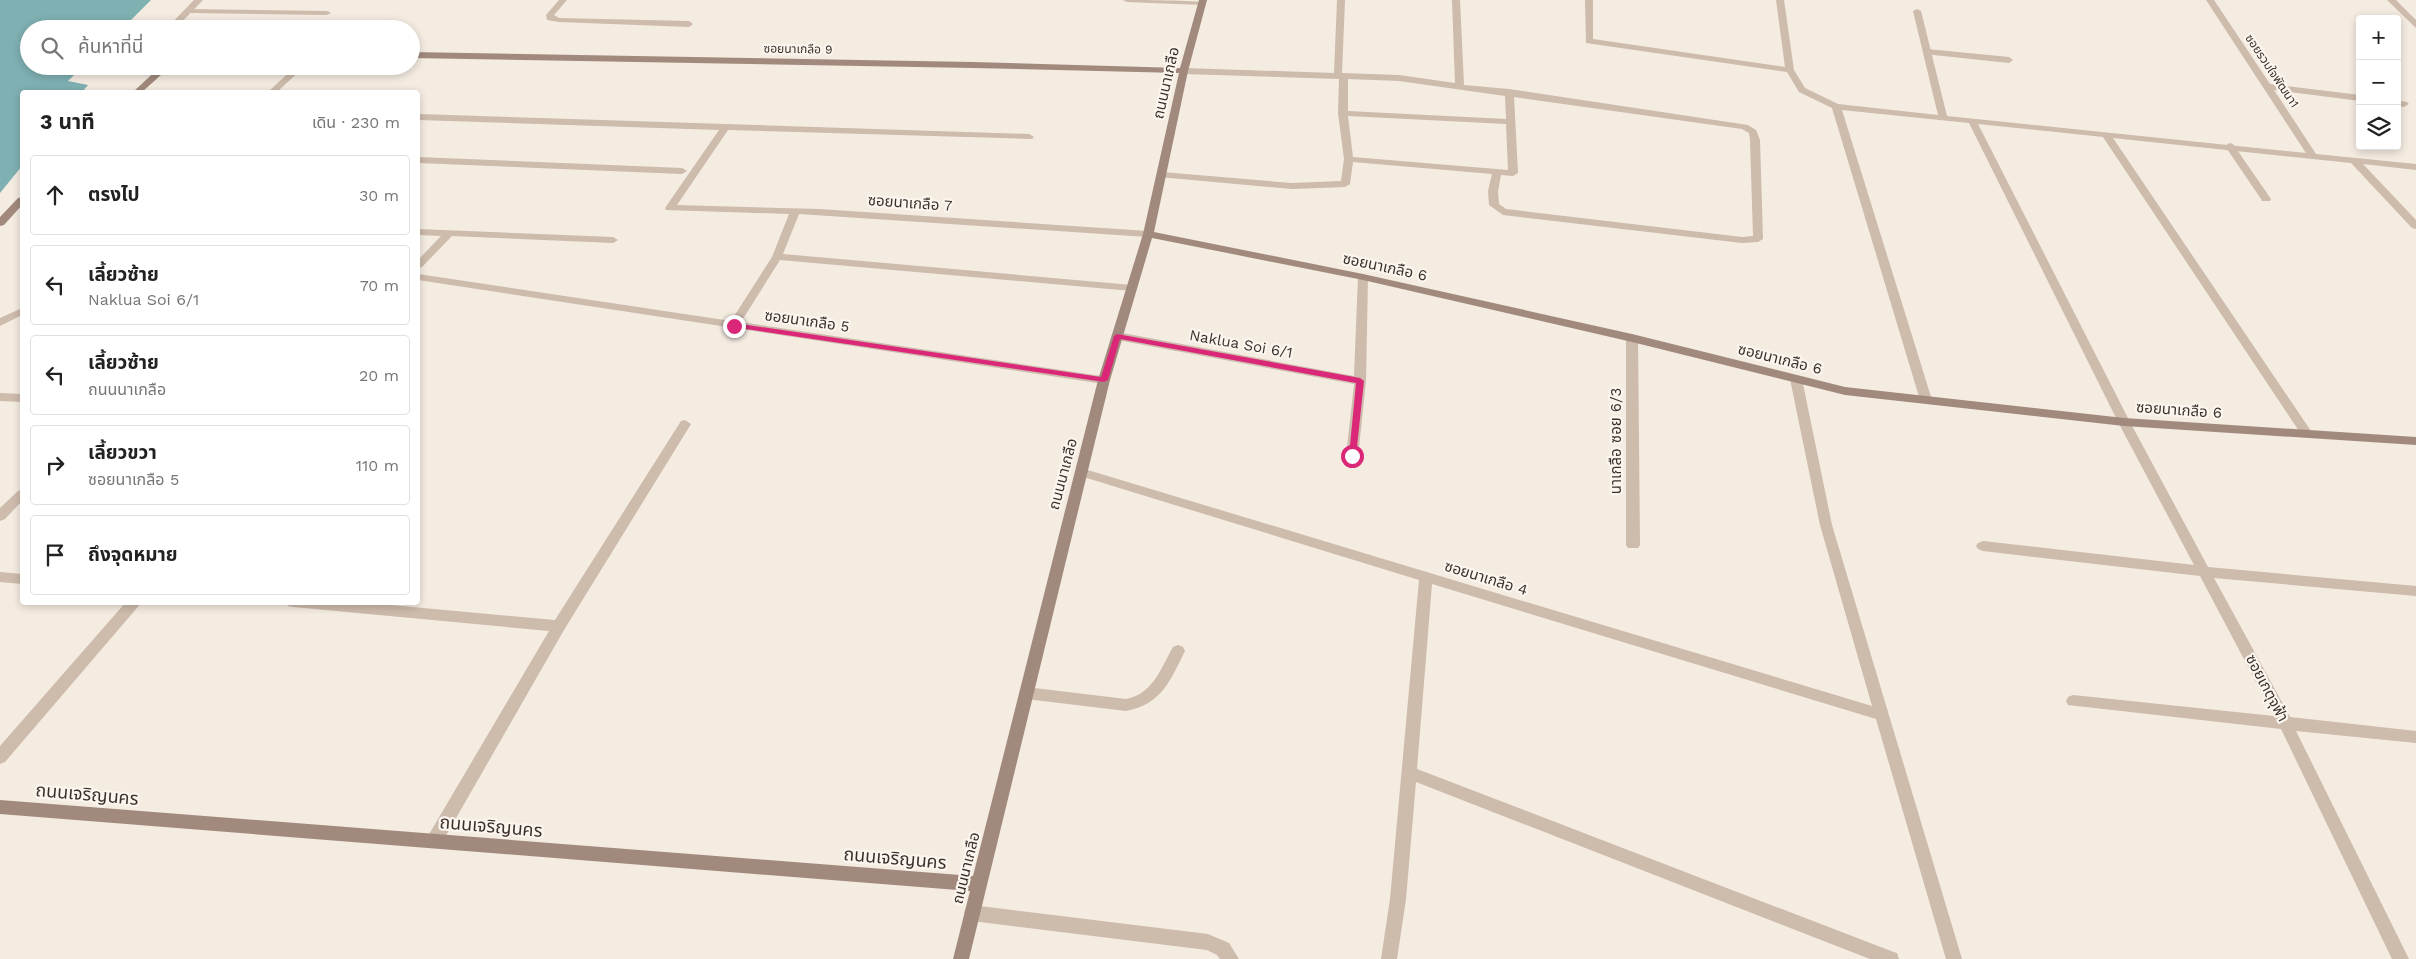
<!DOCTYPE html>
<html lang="th">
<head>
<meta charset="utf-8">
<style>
  :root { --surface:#fff; --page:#f6f6f6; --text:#222; --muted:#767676; --line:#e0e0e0 }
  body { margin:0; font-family:"Work Sans","Noto Sans Thai",sans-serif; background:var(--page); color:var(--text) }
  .controls { position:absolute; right:15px; top:15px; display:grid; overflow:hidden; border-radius:5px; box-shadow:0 2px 8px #0003 }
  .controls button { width:45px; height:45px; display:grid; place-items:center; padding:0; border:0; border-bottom:1px solid var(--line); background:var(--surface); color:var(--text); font:25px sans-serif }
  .stop { position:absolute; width:15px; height:15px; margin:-11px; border:4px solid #db2777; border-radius:50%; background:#fff }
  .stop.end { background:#db2777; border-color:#fff; box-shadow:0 1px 5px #0008 }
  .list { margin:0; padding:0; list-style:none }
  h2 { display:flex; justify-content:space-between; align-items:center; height:65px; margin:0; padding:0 20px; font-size:21px }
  h2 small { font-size:16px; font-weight:400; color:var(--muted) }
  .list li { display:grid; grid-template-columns:32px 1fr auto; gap:15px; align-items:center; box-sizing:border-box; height:80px; margin:0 10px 10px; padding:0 10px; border:1px solid var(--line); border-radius:5px }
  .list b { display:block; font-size:19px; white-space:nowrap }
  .list p { margin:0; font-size:16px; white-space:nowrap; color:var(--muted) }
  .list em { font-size:16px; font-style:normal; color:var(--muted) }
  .icon { flex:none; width:28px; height:28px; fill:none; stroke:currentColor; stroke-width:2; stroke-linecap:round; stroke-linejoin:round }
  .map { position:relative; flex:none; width:2416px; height:959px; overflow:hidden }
  .search { position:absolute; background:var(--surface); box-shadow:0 2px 8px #0003; left:20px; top:20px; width:400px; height:55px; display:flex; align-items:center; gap:12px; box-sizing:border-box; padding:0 18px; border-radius:28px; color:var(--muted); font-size:19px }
  .panel { position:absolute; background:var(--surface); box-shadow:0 2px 8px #0003; left:20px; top:90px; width:400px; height:515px; border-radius:5px }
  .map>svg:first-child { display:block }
</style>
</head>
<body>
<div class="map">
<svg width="2416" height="959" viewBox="0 0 2416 959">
  <rect width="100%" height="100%" fill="#f4ebe1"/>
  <path fill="#7fb0b2" d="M0,0h151l-29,29h-93v37h54l-15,15 20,4 -6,7h-60v74l-22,27z"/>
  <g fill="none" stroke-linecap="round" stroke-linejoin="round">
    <path fill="#cdbbac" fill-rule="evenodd" d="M185,9l142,2 4,2 -4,2 -139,-2h-3z
      M1927,49l82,8 4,3 -4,3 -85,-9 -1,-2z
      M2230,143l3,1 38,55 -1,2h-8l-1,-2 -36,-53z
      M1363,274l5,3 -2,104 -8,76 -6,4 -6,-4 8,-73 -237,-44 -6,-4 6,-4 237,44 4,-99z
      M1178,645l5,2 2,4c-15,30 -23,53 -59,60l-100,-12 -5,-2 -2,-4 2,-4 5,-2 100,12c27,-5 35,-31 47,-52z
      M972,905l236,29 21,9 10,16h-19l-3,-4 -10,-5 -235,-29 -6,-2 -2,-6 2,-6z"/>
    <path fill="#cdbbac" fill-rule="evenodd" d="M194,0h9l-28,29h-9z
      M559,0h8l-13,15 5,3 130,3 4,3 -4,3 -130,-5 -12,-2 -1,-5z
      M1123,0c15,0 74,0 83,3l-4,2 -75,-3z
      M1337,0h8l-3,73 57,2 56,8 -3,-83h8l4,85 45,4 239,36 8,5 4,10 3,99 -5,3 -16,1 -239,-28 -14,-10 -1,-14 4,-17 -139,-12 -3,22 -5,3 -53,2 -133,-12v-4l3,-1 130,11 49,-2 3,-22 -6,-46 1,-34 -155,-5 -4,-3 4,-3 150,5zM1348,79l51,2 106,15 1,23 -158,-8zM1514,97l228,32 7,4 1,7 3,96 -11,1 -236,-28 -7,-5 -1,-13 3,-16 12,1 5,-3zM1348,116l158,8 2,46 -155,-13z
      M1585,0h8v39l192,28 -9,-67h8l10,70 11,18 33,16 100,11 -25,-104 4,-2 4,2 26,105 359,37 -100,-153h8l56,84 90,11v6l-86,-11 42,64 100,10v6l-53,-6 53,56v9l-4,-1 -61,-65 -238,-25 198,293 2,3 -2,3h-8l-200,-300 -125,-13 152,298 78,145 208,19v10l-202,-18 76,139 126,14v12l-120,-12 113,228h-17l-111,-230 -213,-24 -2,-4 2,-4 5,-2 201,21 -74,-140 -217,-25 -5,-2 -2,-3 2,-3 5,-2 211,24 -76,-143 -149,-299 -127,-13 90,290 -6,4 -6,-4 -88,-292 -33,-16 -12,-20 -201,-29z
      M2387,0h9l20,20v8z
      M296,66h9l-28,26h-9z
      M2397,100l10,2 2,2 -5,3 -7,-1z
      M418,114l611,20 5,3 -2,2 -304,-9 -51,75 142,4 329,22 5,3 -5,3 -349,-23 -16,40 349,31 5,3 -5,3 -352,-31 -39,62 367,55 2,3 -2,3 -4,1 -686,-104v-6l313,47 41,-64 17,-43 -123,-4 -1,-2 54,-78 -301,-10z
      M418,157l264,11 5,3 -5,3 -264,-11z
      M418,229l195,8 5,3 -5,3 -161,-7 -30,31 -4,1v-8l23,-24 -23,-1z
      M22,308v7l-22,11v-8z
      M1632,334l6,4 2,207 -2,3h-10l-2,-3v-207z
      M1796,375l6,4 30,146 130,434h-16l-70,-240 -444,-135 -15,185 474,182 6,2 2,6h-29l-454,-177 -10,117 -9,60h-16l9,-60 29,-319 -342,-105 -2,-3 6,-4 791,238 -52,-181 -30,-146z
      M0,393l22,1v8l-22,-1z
      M685,420l6,4 -127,206 -124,216 -6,2 -6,-2 -2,-5 2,-5 121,-205 -256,-24 -5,-1 -2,-4h72l197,18 126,-199z
      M22,489v12l-17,18 -5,2v-13l18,-17z
      M0,572l22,2v10l-22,-2z
      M126,602h16l-137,160 -5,2v-18z"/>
    <path fill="#a18a7d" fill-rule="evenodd" d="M1199,0h8l-19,71 -34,161 209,42 269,60 213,53 279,31 292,19v8l-292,-19 -279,-31 -213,-53 -269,-62 -211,-42 -42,142 -141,579h-16l17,-68 -970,-77v-14l973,76 125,-496 45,-146 36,-161 -206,-5 -562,-10v-6l562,10 207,6z
      M161,66h10l-29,26h-9z
      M22,197v8l-18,20 -4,1v-9l18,-19z"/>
  </g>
  <path fill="#db2777" d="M734,323l367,54 13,-41 3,-2 243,44 4,3 -8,75 -4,3 -3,-3 7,-73 -236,-44 -12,41 -4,2 -372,-55v-3z"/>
  <g text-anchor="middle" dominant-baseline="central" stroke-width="4.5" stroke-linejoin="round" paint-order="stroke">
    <g font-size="12" fill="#3b302b" stroke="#fbf5ee">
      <text transform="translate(798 49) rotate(1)">ซอยนาเกลือ 9</text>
      <text transform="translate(2272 71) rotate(56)">ซอยรวมใจพัฒนา1</text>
    </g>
    <g font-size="15" fill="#3b302b" stroke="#fbf5ee">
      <text transform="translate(1166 83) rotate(-77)">ถนนนาเกลือ</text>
      <text transform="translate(910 203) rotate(4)">ซอยนาเกลือ 7</text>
      <text transform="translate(1385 267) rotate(12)">ซอยนาเกลือ 6</text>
      <text transform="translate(807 321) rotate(8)">ซอยนาเกลือ 5</text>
      <text transform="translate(1241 344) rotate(10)">Naklua Soi 6/1</text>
      <text transform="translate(1780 359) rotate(14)">ซอยนาเกลือ 6</text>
      <text transform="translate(2179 410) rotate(4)">ซอยนาเกลือ 6</text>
      <text transform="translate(1616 441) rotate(-90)">นาเกลือ ซอย 6/3</text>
      <text transform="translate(1063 474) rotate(-75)">ถนนนาเกลือ</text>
      <text transform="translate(1486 578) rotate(17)">ซอยนาเกลือ 4</text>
      <text transform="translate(2267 688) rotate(62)">ซอยเกตุจุฟ้า</text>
      <text transform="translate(966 868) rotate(-76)">ถนนนาเกลือ</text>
    </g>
    <g font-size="18" fill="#3b302b" stroke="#fbf5ee">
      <text transform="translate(87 794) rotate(5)">ถนนเจริญนคร</text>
      <text transform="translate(491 826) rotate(5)">ถนนเจริญนคร</text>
      <text transform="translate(895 858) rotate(5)">ถนนเจริญนคร</text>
    </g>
  </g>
</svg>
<div class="controls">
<button>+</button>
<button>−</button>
<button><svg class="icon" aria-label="layers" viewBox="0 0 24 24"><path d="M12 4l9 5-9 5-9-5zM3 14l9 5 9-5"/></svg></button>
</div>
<div class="stop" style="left:1352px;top:456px"></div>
<div class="stop end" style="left:734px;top:326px"></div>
<div class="search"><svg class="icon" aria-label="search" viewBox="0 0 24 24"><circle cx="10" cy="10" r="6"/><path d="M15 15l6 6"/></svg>ค้นหาที่นี่</div>
<section class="panel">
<h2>3 นาที<small>เดิน · 230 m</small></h2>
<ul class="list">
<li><svg class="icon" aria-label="ahead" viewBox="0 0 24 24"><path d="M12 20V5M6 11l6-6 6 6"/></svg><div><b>ตรงไป</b></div><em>30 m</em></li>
<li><svg class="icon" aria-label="left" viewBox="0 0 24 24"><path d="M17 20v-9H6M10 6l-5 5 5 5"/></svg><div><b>เลี้ยวซ้าย</b><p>Naklua Soi 6/1</p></div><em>70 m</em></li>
<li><svg class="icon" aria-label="left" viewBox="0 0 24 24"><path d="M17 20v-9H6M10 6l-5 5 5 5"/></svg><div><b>เลี้ยวซ้าย</b><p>ถนนนาเกลือ</p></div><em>20 m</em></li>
<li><svg class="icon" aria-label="right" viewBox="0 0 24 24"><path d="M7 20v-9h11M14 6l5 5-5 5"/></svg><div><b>เลี้ยวขวา</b><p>ซอยนาเกลือ 5</p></div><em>110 m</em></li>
<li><svg class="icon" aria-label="arrive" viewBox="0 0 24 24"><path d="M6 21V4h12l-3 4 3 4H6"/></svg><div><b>ถึงจุดหมาย</b></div></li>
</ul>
</section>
</div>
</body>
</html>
